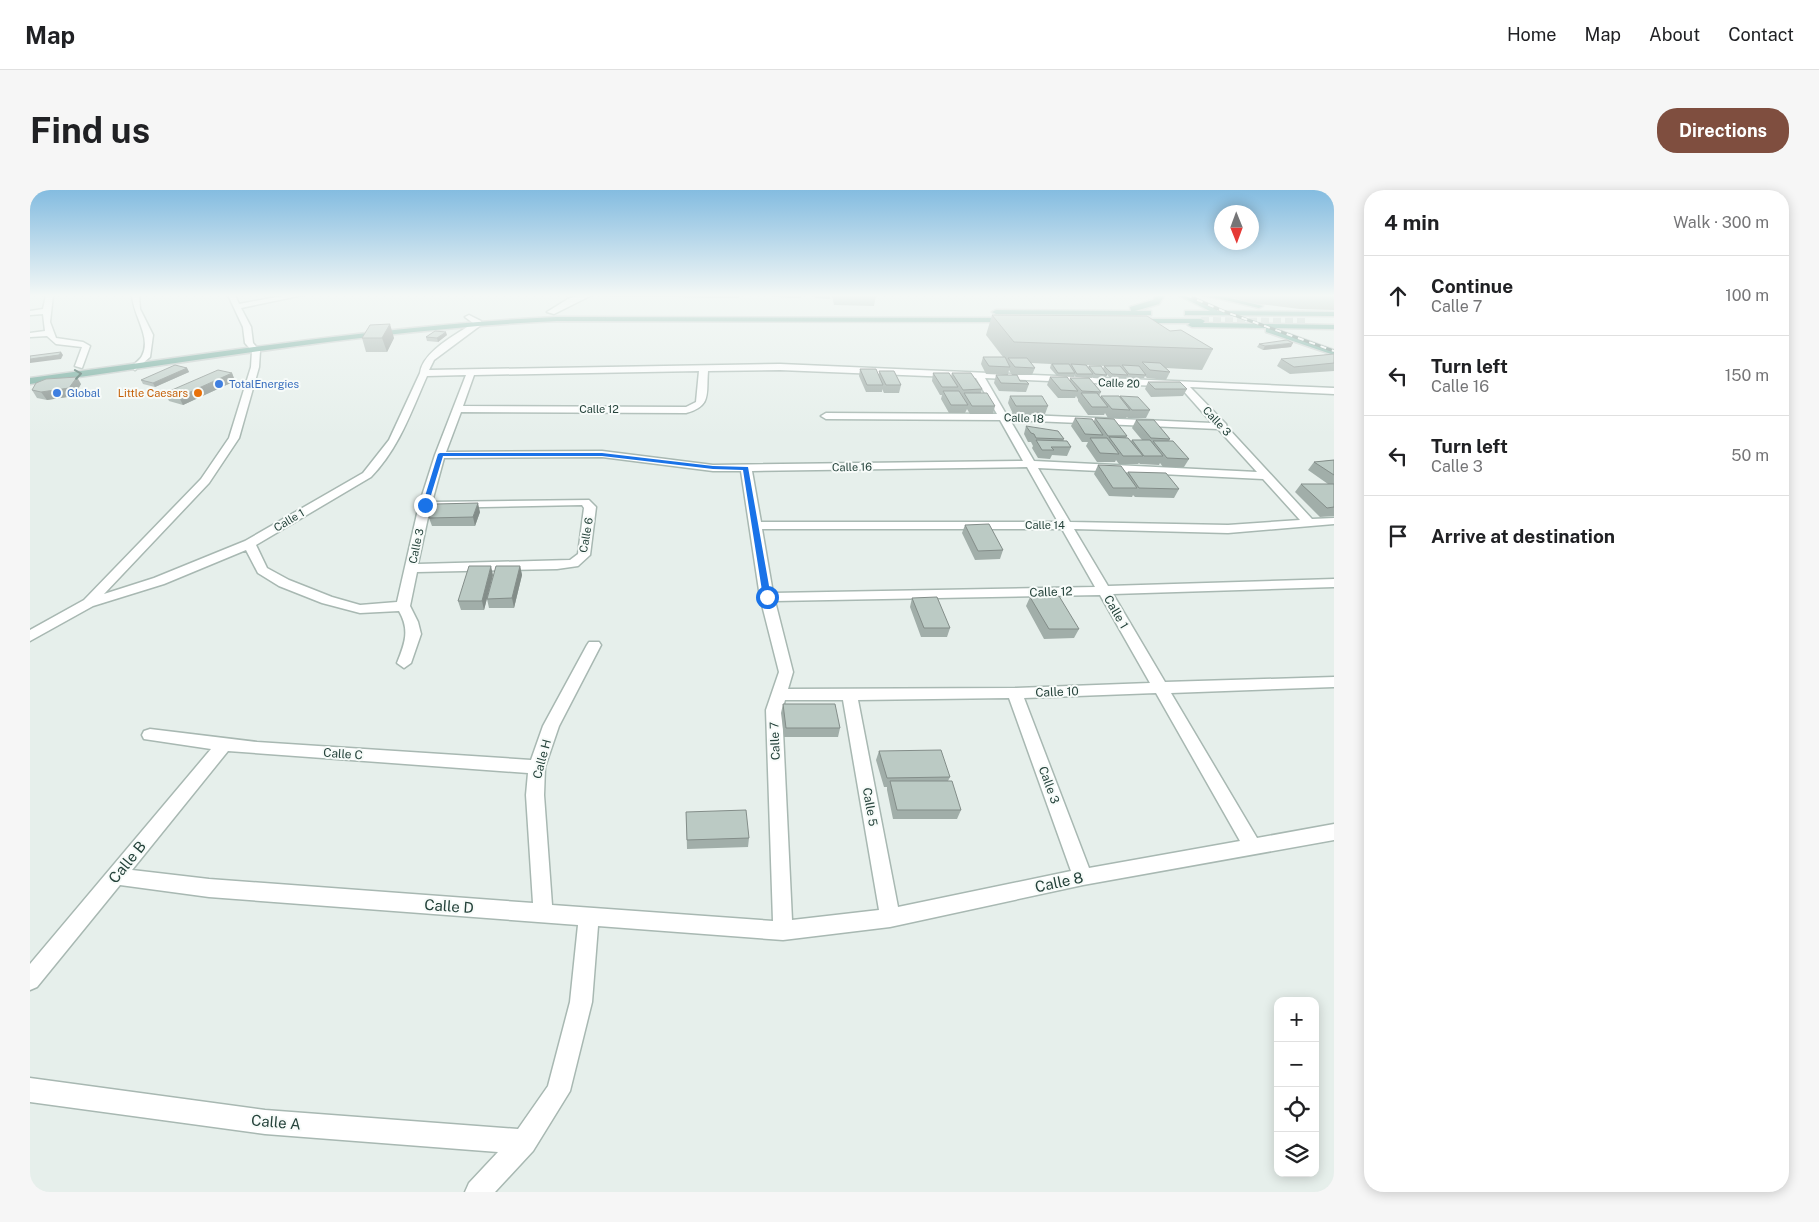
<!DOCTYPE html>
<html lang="en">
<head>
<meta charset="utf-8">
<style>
  :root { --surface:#fff; --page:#f6f6f6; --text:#202124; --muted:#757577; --line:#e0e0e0; --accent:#7f4e3f }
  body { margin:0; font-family:"Public Sans",sans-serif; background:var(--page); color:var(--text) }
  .controls { position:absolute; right:15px; bottom:15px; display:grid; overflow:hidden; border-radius:10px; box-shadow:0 2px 12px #0003 }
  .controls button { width:45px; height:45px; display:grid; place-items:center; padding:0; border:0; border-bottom:1px solid var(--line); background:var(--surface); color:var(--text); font:25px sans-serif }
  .compass { position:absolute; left:1184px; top:15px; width:45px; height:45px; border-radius:50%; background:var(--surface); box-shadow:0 2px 12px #0003; rotate:179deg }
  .stop { position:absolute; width:15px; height:15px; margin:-11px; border:4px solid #1a73e8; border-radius:50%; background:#fff }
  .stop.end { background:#1a73e8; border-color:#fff; box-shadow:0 1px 5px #0008 }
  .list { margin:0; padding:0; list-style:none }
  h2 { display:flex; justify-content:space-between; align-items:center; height:65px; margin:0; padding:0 20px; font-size:21px }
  h2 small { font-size:16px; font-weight:400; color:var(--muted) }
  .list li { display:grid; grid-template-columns:32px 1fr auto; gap:15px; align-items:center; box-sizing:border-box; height:80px; padding:0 20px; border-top:1px solid var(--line) }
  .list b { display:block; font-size:19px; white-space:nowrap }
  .list p { margin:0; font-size:16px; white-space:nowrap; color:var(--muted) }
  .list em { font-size:16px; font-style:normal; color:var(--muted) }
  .icon { flex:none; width:28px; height:28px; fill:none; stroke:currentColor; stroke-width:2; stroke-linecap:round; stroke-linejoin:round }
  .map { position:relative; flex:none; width:1304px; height:1002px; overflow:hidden; border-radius:20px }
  header { display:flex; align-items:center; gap:30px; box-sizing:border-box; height:70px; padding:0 25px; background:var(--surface); border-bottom:1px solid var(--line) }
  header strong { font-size:24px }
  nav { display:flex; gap:28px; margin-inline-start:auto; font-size:18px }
  .intro { display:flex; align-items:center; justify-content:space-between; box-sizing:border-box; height:120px; padding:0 30px }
  h1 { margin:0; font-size:35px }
  .button { padding:12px 22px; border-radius:20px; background:var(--accent); color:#fff; font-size:18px; font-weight:700 }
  main { display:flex; gap:30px; padding:0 30px }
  aside { flex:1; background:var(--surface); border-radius:20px; box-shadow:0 2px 12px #0003 }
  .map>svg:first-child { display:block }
</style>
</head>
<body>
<header>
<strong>Map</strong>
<nav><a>Home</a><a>Map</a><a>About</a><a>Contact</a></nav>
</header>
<div class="intro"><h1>Find us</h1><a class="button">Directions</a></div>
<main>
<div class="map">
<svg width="1304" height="1002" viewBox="0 0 1304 1002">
  <rect width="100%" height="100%" fill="#e6efeb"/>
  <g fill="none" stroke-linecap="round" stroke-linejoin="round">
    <path stroke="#bfccc8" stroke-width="8" stroke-dasharray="8 4" stroke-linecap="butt" d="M1171,131l106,1"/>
    <g stroke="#a8b8b2" stroke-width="3">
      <path id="minor" d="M16,105h7l-3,27 6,16 27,4 7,4 -8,22 -7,-2 7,-19 -26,-3 -9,-8 -17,1v-4l15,-2 -2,-17 -13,1v-4l13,-2z
        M102,105h7l1,14 13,26 -3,22 -15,13 -4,-3c3,-3 9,-7 11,-11 10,-19 -9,-40 -10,-61z
        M198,105h7l4,9 48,-9h16l-62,13 10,19 2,16 7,8 -1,16 -20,71 -30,45 -105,111 50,-16 91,-37 118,-68 26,-33 31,-67c3,-22 36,-38 53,-50l-8,-6 4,-2 12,6v4l-47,35 -5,10 351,-6 554,24v6l-144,-7 36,37 1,3 85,92 22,-1v6l-106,9 -154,-4 34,57 226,-7v8l-221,7 52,88 169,-5v10l-163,6 86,145 77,-14v16l-251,45 -193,42 -107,13 -185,-14 -6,76 -22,89 -37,60 -38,41h-30l4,-9 29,-31 -233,-18 -235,-32v-24l235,32 253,19 30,-43 22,-84 8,-77 -369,-28 -89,-12 -83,102 -7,3v-26l181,-215 -67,-10 -2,-4 2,-4 6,-2 107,13 274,18 12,-34 44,-81 2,-3h10l2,3 -42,81 -14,41 -1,28 8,110 221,16 -7,-211 13,-38 -19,-75 -19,-126h-28l-111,-14 -158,1 -12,44 157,-2 7,7 -6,48 -12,11 -21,3 -140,3 -7,34 8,16 3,12 -10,29 -7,5 -7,-5c8,-20 13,-33 2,-52l-39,2 -38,-10 -43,-17 -21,-13 -12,-23 -82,34 -71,22 -63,35v-11l54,-30 117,-121 28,-41 22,-71 1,-16 -7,-8 -2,-16zM750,180l196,8 21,36 -171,-1 -5,3 5,3 174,1 23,41 -310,4 -111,-14 -156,1 15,-40 225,1c26,-7 20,-19 22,-42zM669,181l-3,31 -10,5 -223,-1 11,-31zM436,185l-31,80 -16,50 -22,97 -37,3 -28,-8 -43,-17 -22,-12 -11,-23 115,-68c28,-29 40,-65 56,-101zM955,188l195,9 32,36 -206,-9zM980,230l208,9 39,43 -223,-11zM997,277l31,55h-297l-9,-51zM1008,278l225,11 37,41 -72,5 -158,-3zM552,315l2,3 -6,46 -8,6 -152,4 12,-56zM732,339h300l33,58 -322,6zM1070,405l50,88 -135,5 -227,1 5,-17 -18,-71zM1126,503l84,148 -151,27 -65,-170zM979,508l62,173 -173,36 -40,-207zM755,510h58l36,210 -87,10 -10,-210zM198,561l300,22 -2,22 7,108 -324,-24 -77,-9z
        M551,105h11l-38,19 -7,-2 21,-13z"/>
    </g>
    <g stroke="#c2cac8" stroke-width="3">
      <path id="major" d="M1128,105h7l-6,9 -24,7h16v4h-3l-152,-1 -4,-2 4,-2 135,1 -1,-4 23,-7z
        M1148,105h9l30,13v3l117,1v4l-146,-1h-3v-4h25z
        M1174,105h14l45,11 -4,2z
        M527,127l453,1 4,2 -4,2 -453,-1c-177,8 -352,39 -527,63v-6c175,-23 351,-53 527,-61z
        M1102,129h69l4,2 -2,2 131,2v4l-62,-1 62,22v5l-68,-23v-4l-74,-1 -4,-2 2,-2h-55l-4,-2z"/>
    </g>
    <use href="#minor" fill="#fff" fill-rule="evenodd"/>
    <use href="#major" fill="#6aa596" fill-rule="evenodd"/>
    <g stroke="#5f7d75" stroke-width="3">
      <path id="rail" d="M1156,105l37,16 111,40"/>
    </g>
    <use href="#rail" stroke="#f7fbf9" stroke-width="2" stroke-dasharray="6" stroke-linecap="butt"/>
  </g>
  <path fill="#a1aea9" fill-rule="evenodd" d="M569,105h140v3l-140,-2z
    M744,105h27v3l-26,-1z
    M784,105h16v4l-15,-1z
    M802,105h44l-2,11 -40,-1z
    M1195,105h109v15l-34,-1 -49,-6z
    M962,125l178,16 43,18 -11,21 -36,-2 4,4 -4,8 -19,-2 -2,-2 -1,2h-16l-1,-1 -1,1h-16l-4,-5 1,2 -2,4 -12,-1 -1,-1v1l-16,-1 -2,-2v2l-17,-1 -7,-8 1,-4 -20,-1 4,5 -3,7h-20l-3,-5 -1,5 -22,-1 -5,-10 2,-7h20l-17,-22zM1057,175l17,1 -1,3 -14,-3 -1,1z
    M340,135l24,13 -7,14h-21l-4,-14z
    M417,145l-9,7 -11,-1 -1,-4z
    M1229,154l32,3 -28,3 -6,-3z
    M1304,164v17l-44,3 -13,-8 4,-7z
    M157,178l2,4 -34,15 -12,-3 -2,-4z
    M830,179l19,5v-3l22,14 -2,8h-15l-2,-4v3h-16l-7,-16z
    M202,183l3,8 -52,24 -14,-4 -4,-8z
    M903,183l18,3 1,-3 30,16 -1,4 14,13 -2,8h-23l-3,-5 -2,4h-16l-8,-14 1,-4h-2l-8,-14z
    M966,185l24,6 9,3 -3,8 -27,-1 -5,-8z
    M1020,187l20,3v-2l31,14 -2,4 1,2 1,-2 19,2v-2l30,14 -4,8h-18l-1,-1 -1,1h-18l-3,-5 -1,2h-16l-10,-14v-2l-2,-3 -1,2h-17l-11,-13z
    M1118,192l39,7 -4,7 -32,1 -6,-8z
    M51,194l-7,12 -27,4 -10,-2 -5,-8z
    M980,206l38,10 -3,8h-32l-5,-11z
    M1045,228l19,3 1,-3 32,18 -1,2 5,3 1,-1h10l-10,-12 4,-8 34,19 -1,2 20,18 -5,8h-21l-3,-4 -1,2 -19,-1 -1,-1 -1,1h-19l-3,-4 -1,2h-18l-11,-16 2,-4h-6l-11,-16z
    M996,236l38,13 -1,1 8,7 -4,9 -15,-1 -2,4 -12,-1 -6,-10 1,-2 -2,-4h-3l-4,-8z
    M1304,270v56l-14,1 -25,-25 6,-8h27l-20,-14 6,-8z
    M1068,275l29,9 1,-2 51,17 -5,9 -39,-1 -2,-2 -1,2 -23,-1 -15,-22z
    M450,322l-5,14h-43l-3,-8z
    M935,335l38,25 -3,9 -25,1 -13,-27z
    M490,376l2,9 -8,33h-25l-2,-9z
    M463,385l-9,35h-23l-3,-9z
    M1000,407l49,32 -5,9 -30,1 -18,-33z
    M882,408l38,30 -3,9h-26l-11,-30z
    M753,514l57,24 -2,9h-54l-3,-24z
    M849,561l71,26 -2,4 13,29 -4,9h-64l-6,-29v-3h-3l-8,-27z
    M656,622l63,26 -1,9 -61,2z"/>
  <path fill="#838d89" d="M360,134l4,14 -7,14 -5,-14z
    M416,142l1,3 -9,7 -1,-4z
    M1263,153l-2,4 -28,3 2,-4z
    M31,162l2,3 -2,4 -31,4v-4z
    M157,178l2,4 -34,15 -2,-4z
    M202,183l3,8 -52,24 -4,-8z
    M47,187l4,7 -7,12 -27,4 -6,-8z
    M448,313l2,9 -5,14 -2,-9z
    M461,376l2,9 -9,35 -2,-9z
    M490,376l2,9 -8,33 -2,-10z"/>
  <path fill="#bbcac4" stroke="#838d89" d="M1277,105h27v1l-26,-1z
    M962,125l155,1 23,15 11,-1 32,19 -199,-7z
    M360,134l-8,14h-20l8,-13z
    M405,141l11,1 -9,6 -11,-1z
    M1257,150l6,3 -28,3 -6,-2z
    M31,162l-2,3 -29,4v-3z
    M1304,164v9l-40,4 -13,-8z
    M953,167h22l5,10 -21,-1z
    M978,168h19l8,10 -20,-1z
    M1112,172l18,1 10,9 -20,-2z
    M1022,174h17l6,9h-17z
    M1041,174l15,1 7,9h-16z
    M145,175l12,3 -34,15 -12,-3z
    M1092,175l17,1 7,9 -17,-1z
    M1059,176h12l6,9 -12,-1z
    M1074,176h16l8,9 -16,-1z
    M830,179h16l7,16h-16z
    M188,180l14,3 -53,24 -14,-4z
    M849,181h15l7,14h-15z
    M903,183h16l9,14h-16z
    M922,183h19l11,16 -19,1z
    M966,185h21l3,6h6l3,3 -28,-1z
    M47,187l-8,11 -28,4 -9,-2 4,-7 10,-4z
    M1020,187h17l11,14 -17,-1z
    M1040,188h19l12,14 -19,-1z
    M1118,192h32l7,7h-32z
    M913,201h16l9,14h-17z
    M934,203h23l8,13h-23z
    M1051,203h16l11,14h-16z
    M980,206h32l6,10h-32z
    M1071,206h18l11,14 -18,-1z
    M1090,206l18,1 12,13h-18z
    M1045,228l17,1 11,16 -18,-1z
    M1065,228l19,1 13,17h-19z
    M1106,230h18l16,19 -19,-1z
    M996,236l32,5 6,8 -28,-1 -2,-4 -3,-1z
    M1079,247l19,1 15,18h-20z
    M1060,248h17l12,16 -19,-1z
    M1006,250l31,1 4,6h-20l3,3h-12z
    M1102,250h18l13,16h-19z
    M1123,251h20l16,18 -22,-1z
    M1304,270v15l-20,-13z
    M1068,275l23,1 16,22h-24z
    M1098,282l38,1 13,16 -40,-1z
    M1271,294h33v23l-7,1z
    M448,313l-5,14 -44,1 6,-14z
    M959,334l14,26 -25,1 -13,-26z
    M439,376h22l-9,35h-24z
    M466,376h24l-8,32 -25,1z
    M1029,406l20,33h-30l-19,-32z
    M907,407l13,31h-26l-12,-30z
    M753,514h52l5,24h-54z
    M911,560l9,27 -63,1 -8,-27z
    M860,591h62l9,29h-64z
    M716,620l3,28 -62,2 -1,-28z"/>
  <defs><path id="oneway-chevron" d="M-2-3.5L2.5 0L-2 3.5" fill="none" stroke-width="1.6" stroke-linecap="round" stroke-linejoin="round" transform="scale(1.25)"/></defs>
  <use stroke="#365b51" href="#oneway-chevron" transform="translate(48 184) rotate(-8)"/>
  <linearGradient id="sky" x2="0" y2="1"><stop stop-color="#84bce0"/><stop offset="0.43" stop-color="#f4f8f6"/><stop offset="1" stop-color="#f4f8f6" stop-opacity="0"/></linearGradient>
  <rect width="1304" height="245" fill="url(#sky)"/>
  <path fill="#1a73e8" d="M410,263h162l111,13 35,1 23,130 -4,2 -4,-2 -20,-127 -30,-1 -111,-13h-159l-15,49 -6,1 16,-52z"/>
  <g fill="#3f7fe0" stroke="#f7fbf9" stroke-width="2">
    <circle cx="189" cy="194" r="5"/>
    <circle cx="27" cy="203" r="5"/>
  </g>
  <circle fill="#e8710a" stroke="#f7fbf9" stroke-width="2" cx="168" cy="203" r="5"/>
  <g text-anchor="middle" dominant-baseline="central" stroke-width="4" stroke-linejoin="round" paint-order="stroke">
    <g font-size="11" fill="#24423a" stroke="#f7fbf9">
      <text transform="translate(1089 193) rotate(2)">Calle 20</text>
      <text x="569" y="219">Calle 12</text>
      <text transform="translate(994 228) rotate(2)">Calle 18</text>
      <text transform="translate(1187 231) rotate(47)">Calle 3</text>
      <text transform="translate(822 277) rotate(-1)">Calle 16</text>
      <text transform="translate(259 330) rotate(-31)">Calle 1</text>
      <text x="1015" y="335">Calle 14</text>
      <text transform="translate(556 345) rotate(-80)">Calle 6</text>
      <text transform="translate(386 356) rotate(-78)">Calle 3</text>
    </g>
    <g font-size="11" fill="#366cbe" stroke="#f7fbf9" text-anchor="start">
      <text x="199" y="194">TotalEnergies</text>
      <text x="37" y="203">Global</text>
    </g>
    <g font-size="11" fill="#c56008" stroke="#f7fbf9" text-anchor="end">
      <text x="158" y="203">Little Caesars</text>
    </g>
    <g font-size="12" fill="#24423a" stroke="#f7fbf9">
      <text transform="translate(1021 402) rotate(-2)">Calle 12</text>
      <text transform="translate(1086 422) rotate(60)">Calle 1</text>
      <text transform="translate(1027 502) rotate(-2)">Calle 10</text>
      <text transform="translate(745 551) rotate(-92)">Calle 7</text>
      <text transform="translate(313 564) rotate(4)">Calle C</text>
      <text transform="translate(512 569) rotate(-75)">Calle H</text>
      <text transform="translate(1019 595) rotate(70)">Calle 3</text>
      <text transform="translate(840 617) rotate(80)">Calle 5</text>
    </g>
    <g font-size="15" fill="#24423a" stroke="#f7fbf9">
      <text transform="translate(97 672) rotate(-51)">Calle B</text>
      <text transform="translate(1029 692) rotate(-12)">Calle 8</text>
      <text transform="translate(419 716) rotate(4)">Calle D</text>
      <text transform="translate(246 932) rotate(5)">Calle A</text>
    </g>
  </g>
</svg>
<div class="controls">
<button>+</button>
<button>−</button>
<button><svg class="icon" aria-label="locate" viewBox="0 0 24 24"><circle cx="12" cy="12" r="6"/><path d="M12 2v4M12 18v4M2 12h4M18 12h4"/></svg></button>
<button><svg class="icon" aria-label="layers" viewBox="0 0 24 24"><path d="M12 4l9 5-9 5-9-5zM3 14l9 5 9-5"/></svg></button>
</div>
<svg class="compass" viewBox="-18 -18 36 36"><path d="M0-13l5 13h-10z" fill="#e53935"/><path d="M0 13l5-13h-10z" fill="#757577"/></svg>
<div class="stop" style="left:737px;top:407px"></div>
<div class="stop end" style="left:395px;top:315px"></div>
</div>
<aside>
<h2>4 min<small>Walk · 300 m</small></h2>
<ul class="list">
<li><svg class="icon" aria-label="ahead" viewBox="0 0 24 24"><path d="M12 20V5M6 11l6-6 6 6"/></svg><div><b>Continue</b><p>Calle 7</p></div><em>100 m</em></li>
<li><svg class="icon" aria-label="left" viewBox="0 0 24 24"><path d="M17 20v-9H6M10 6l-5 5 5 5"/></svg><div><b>Turn left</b><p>Calle 16</p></div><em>150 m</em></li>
<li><svg class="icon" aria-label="left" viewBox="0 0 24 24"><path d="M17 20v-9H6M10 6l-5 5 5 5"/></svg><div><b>Turn left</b><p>Calle 3</p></div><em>50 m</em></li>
<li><svg class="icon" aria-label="arrive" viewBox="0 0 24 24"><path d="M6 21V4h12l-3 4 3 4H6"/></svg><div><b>Arrive at destination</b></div></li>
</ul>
</aside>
</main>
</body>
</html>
